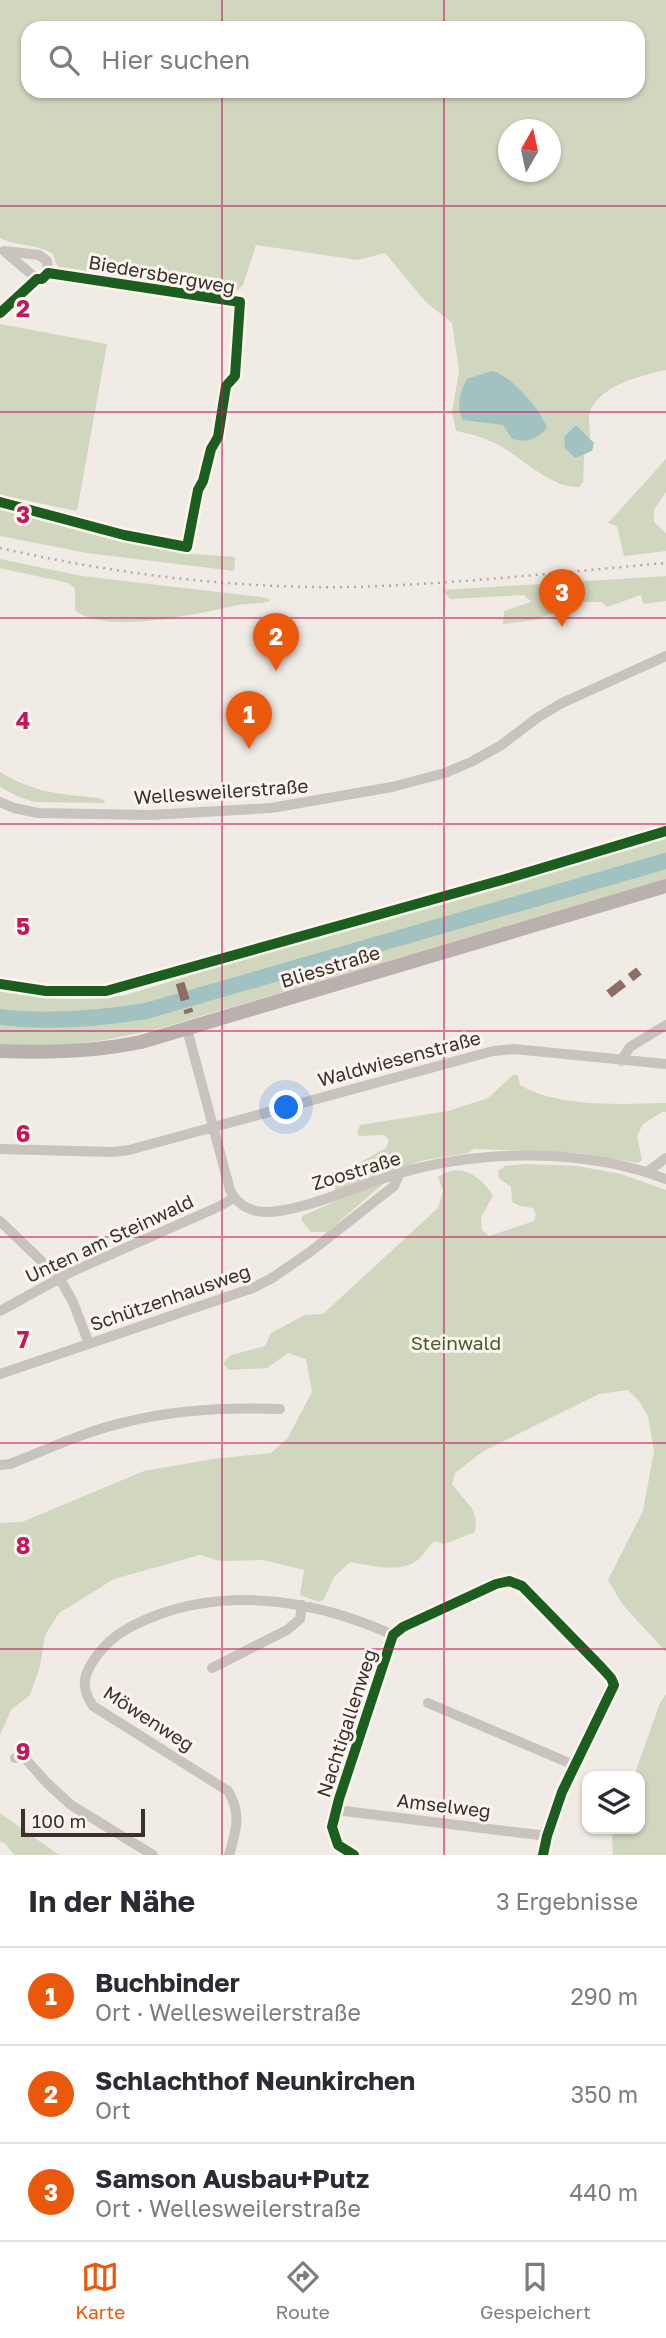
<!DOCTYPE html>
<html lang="de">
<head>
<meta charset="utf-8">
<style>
  :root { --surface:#fff; --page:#f7f7f7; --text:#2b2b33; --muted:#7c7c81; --line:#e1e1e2; --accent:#ea580c }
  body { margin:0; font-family:"Golos Text",sans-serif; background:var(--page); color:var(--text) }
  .controls { position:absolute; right:21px; bottom:21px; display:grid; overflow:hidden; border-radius:14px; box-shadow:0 2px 5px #0004 }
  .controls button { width:63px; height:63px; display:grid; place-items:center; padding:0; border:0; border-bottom:2px solid var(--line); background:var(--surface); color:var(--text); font:35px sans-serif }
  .compass { position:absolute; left:498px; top:119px; width:63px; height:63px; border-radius:50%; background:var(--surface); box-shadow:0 2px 5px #0004; rotate:9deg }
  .scale { position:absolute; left:21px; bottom:18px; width:124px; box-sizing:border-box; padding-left:7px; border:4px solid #3b302b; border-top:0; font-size:19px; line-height:24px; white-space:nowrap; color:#3b302b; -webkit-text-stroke:5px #fbf5ee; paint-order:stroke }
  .you { position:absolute; left:287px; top:1108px; width:24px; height:24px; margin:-18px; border:5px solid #fff; border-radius:50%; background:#1a73e8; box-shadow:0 0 0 10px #1a73e833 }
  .badge { display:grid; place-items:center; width:46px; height:46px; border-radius:50%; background:var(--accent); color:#fff; font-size:23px; font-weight:700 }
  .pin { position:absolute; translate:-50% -58px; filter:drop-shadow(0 2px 4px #0008) }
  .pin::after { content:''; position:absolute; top:37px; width:24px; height:21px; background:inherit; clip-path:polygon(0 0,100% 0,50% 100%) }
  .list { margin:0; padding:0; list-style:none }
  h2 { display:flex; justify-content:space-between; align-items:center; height:91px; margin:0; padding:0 28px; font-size:30px }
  h2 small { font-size:23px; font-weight:400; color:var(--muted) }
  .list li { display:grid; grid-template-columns:46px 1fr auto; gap:21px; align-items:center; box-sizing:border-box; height:98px; padding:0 28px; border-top:2px solid var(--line) }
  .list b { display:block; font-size:26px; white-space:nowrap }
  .list p { margin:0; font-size:23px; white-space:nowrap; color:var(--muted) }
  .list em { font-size:23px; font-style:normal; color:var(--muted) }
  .icon { flex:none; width:38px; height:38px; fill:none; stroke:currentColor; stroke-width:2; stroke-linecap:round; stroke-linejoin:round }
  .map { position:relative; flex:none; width:666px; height:1855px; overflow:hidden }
  .search { position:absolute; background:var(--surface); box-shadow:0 2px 5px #0004; left:21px; right:21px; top:21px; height:77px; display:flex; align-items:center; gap:18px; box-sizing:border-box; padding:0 24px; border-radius:21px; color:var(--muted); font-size:26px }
  .sheet { height:385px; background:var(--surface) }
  nav { display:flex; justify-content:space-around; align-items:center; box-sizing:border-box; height:98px; border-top:2px solid var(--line); background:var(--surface); font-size:19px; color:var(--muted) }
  nav a { display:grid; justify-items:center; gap:4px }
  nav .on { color:var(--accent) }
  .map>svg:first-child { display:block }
</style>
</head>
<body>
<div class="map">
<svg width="666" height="1855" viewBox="0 0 666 1855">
  <rect width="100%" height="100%" fill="#f0ebe5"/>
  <path fill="#d1d6bf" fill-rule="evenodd" d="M0,0h666v370c-25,6 -59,13 -74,37 -6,10 -1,22 -2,33l-5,-4 -2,46 -4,5c-29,0 -53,-26 -77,-40 -15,-9 -30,-13 -46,-16l-4,-19 7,-41 -7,-48 -26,-21 -41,-49 -27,7 -102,-15 -13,40 -10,9 -171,-24 -6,-6 -3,-10c-17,-11 -35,-7 -53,-16zM28,28h610v63h-610zM508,130h42v42h-42z
    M0,324l107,20 -30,167 -77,-16z
    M666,459v33l-12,18v12l12,11v18l-42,5 -7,-30 -9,-3z
    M0,509l114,30 69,14 52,4 -1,14 -147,-18 -87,-17z
    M0,559l82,17 178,21 10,2v2c-10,3 -21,2 -32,4 -37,8 -133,31 -163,5v-22l-7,-5 -68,-15z
    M666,576v25l-23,3 -2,-9 -34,12 -5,-5h-21l-46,18 -32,4 1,-13 27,-9 -7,-7 -74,4 -8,-9z
    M0,772c34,21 60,22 98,26l6,2 1,3 -71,-1 -17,-6 -17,-9z
    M666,829v50l-512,151 -49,10 -48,6 -57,-2v-53c48,8 78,11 126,4z
    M513,1075h5l2,10c39,23 101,19 146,18v9h-4l-19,12 -6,12 5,24 -4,3 -58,-10 -106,-4 -6,4 -48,8 -22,10 -71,61h-16l-9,-11v-5l30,-13 5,-28 49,-27 3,-8 -5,-5 -25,1 -2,-3 3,-8 88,-14 40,-13z
    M526,1164l51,2 44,8 45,16v462l-43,-47 -15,-25 35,-69 11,-60 -6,-35 -9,-15 -11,-11 -29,4 -117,58 -27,21 -3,11c12,18 28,24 23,48l-31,12 -9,-3c-7,5 -9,11 -15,17 -17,17 -49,7 -70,4l-16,15 -10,22 -5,3 -19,-7 4,-25 -41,-10 -43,1 -20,-6 -86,24 -55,34 -14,22 -5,31 -10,29 -19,15 -11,25v-212l22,-1 122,-51 69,-12 58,-6 16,-14 25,-47 -6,-33 -18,-6 -21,15 -38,2 -6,-7 8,-8 34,-9 6,-13 34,-18 18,-1 115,-106 5,-17 -5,-14c22,-16 43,-1 55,19l-12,21 1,13 7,6 45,-15 2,-6 -3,-7 -13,-2 -8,-4 -1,-15 -12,-9 -1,-7 7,-5z
    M666,1694v161h-53l-1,-18 3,-8h25v-53h-6l26,-73z
    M0,1813l59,42h-45l-9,-12 -5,-1z"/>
  <path fill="#a1c2c1" d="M492,371c19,4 49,39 55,57 -12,12 -19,15 -35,11l-9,-14 -40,-5c-7,-12 -3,-29 4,-41z
    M576,425l18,18 -2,8 -17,7 -10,-10 -1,-11z"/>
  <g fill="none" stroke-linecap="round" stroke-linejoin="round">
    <path stroke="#a1c2c1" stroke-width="16" d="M0,1017c50,6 97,2 146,-6l520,-150"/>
    <path stroke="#c9c3be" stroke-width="10" d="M4,251l35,4 8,6 1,12
      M5,252l32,27
      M0,313l37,-34h5l6,-6 192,29 -5,74 -9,10 -8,51 -7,12 -8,32 -5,9 -11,57 -63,-12 -124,-33
      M0,802l14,6 24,5 113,2 120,-7 121,-21 53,-14 26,-11 29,-16 37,-28 25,-15 104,-47
      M187,1029l43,161c7,15 22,23 39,22 37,-2 91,-27 128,-38 83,-25 188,-26 269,5
      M621,1061l9,-14 36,-22
      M0,1149l113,3 16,-2 364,-99 21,-2 152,15
      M647,1172l19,-14
      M0,1221l60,58 13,23 16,42
      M0,1311l71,-39 147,-65 16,-9
      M0,1374l253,-86 19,-10 38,-26 84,-66 6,-13
      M0,1465l10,-1c38,-15 76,-33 116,-42 51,-13 102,-15 154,-13
      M212,1668l75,-38 13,-11 2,-14
      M428,1703l146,62
      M15,1758l8,-2 24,27 24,22 82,50
      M336,1810l211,26
      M229,1855c7,-24 13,-41 -1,-64l-135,-85c-14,-21 -9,-33 5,-52 16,-21 38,-31 62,-40 77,-27 160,-12 233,21
      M354,1855l-16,-10 -6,-18 7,-28 54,-164 10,-8 93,-43 13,-3 13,5 80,82 9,10 3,7 -52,107 -15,44 -4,19"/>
    <path stroke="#b8b1ad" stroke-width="14" d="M0,1051c48,2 93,1 141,-9l525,-156"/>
    <path stroke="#b1aca8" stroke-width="2.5" stroke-dasharray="2 5" stroke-linecap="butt" d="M0,548c115,26 235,41 353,39 105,-3 209,-15 313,-24"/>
    <path stroke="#8d6e63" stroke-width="9" stroke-dasharray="18 9" stroke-linecap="butt" d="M180,983l9,30
      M609,994l30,-23"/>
    <g stroke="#fbf5ee" stroke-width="15">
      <path id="cycleway" d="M0,313l37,-34h5l6,-6 192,29 -5,74 -9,10 -8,51 -7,12 -8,32 -5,9 -11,57 -63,-12 -124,-33
        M0,984l46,7h60l396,-111 164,-49
        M354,1855l-16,-10 -6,-18 7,-28 54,-164 10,-8 93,-43 13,-3 13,5 80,82 9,10 3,7 -52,107 -15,44 -4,19"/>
    </g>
    <use href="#cycleway" stroke="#1b5e20" stroke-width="10"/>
  </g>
  <path fill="none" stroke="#c2185b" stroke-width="2" stroke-opacity="0.55" d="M222,0v28M444,0v28M222,91v1764M444,91v1764M0,206h666M0,412h666M0,618h666M0,824h666M0,1031h666M0,1237h666M0,1443h666M0,1649h666"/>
  <g text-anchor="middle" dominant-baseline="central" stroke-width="6" stroke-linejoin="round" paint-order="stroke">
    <g font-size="19" fill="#3b302b" stroke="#fbf5ee">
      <text transform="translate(162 274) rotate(10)">Biedersbergweg</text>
      <text transform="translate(221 791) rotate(-4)">Wellesweilerstraße</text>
      <text transform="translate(330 966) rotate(-17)">Bliesstraße</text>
      <text transform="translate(399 1058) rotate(-15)">Waldwiesenstraße</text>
      <text transform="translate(356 1170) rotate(-17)">Zoostraße</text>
      <text transform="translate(109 1238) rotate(-25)">Unten am Steinwald</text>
      <text transform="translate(170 1297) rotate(-19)">Schützenhausweg</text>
      <text transform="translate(149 1718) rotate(33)">Möwenweg</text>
      <text transform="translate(346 1723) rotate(-72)">Nachtigallenweg</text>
      <text transform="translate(444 1805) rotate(7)">Amselweg</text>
    </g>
    <g font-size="19" fill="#4a5a2e" stroke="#fbf5ee">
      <text x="456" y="1342">Steinwald</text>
    </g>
  </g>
  <g font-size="23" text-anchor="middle" font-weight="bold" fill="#c2185b" stroke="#fbf5ee" stroke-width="6" stroke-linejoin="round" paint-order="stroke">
    <text x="23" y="317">2</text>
    <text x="23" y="523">3</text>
    <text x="23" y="729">4</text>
    <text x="23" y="935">5</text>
    <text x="23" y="1142">6</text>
    <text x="23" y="1348">7</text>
    <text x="23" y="1554">8</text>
    <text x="23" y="1760">9</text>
  </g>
</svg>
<div class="controls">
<button><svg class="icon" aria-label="layers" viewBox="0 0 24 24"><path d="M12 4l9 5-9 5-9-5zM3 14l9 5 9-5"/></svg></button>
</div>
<svg class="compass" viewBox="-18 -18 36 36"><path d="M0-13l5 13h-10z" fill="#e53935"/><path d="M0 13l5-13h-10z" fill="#7c7c81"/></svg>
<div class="scale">100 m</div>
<div class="you"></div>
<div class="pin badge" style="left:249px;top:749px">1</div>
<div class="pin badge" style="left:276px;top:671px">2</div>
<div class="pin badge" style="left:562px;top:627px">3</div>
<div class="search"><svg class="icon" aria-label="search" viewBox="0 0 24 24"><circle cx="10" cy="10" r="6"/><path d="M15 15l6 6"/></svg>Hier suchen</div>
</div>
<section class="sheet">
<h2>In der Nähe<small>3 Ergebnisse</small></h2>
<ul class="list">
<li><span class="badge">1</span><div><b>Buchbinder</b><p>Ort · Wellesweilerstraße</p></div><em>290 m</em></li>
<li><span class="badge">2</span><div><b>Schlachthof Neunkirchen</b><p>Ort</p></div><em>350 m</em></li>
<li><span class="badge">3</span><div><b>Samson Ausbau+Putz</b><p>Ort · Wellesweilerstraße</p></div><em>440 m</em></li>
</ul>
</section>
<nav>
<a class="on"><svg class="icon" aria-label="map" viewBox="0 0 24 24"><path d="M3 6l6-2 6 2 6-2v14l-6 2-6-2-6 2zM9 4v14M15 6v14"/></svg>Karte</a>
<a><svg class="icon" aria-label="directions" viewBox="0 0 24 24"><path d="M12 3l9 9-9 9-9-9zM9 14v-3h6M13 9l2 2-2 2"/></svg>Route</a>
<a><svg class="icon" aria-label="saved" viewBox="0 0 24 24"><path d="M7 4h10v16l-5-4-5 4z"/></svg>Gespeichert</a>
</nav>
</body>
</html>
